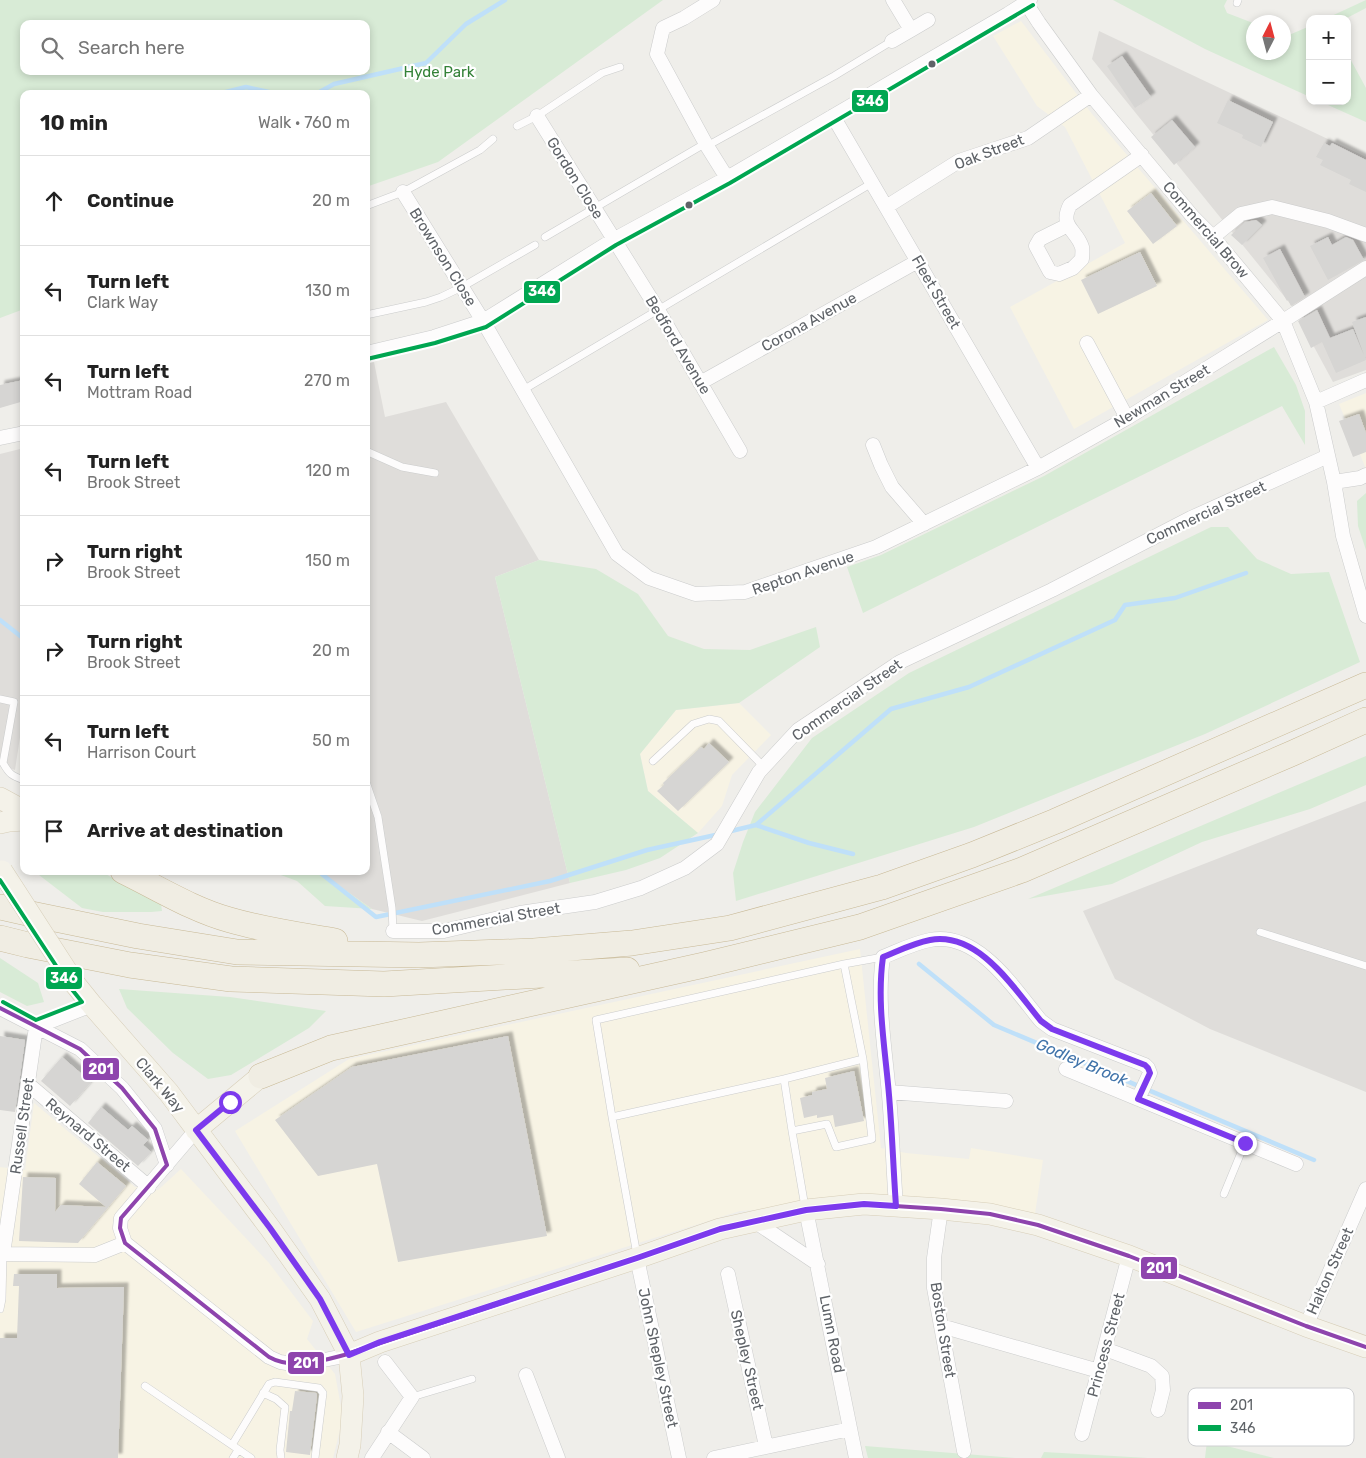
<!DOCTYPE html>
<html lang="en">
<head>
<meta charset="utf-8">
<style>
  :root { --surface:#fff; --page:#f2f2f2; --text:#222; --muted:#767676; --line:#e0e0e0 }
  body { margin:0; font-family:Rubik,sans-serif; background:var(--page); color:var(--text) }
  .controls { position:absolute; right:15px; top:15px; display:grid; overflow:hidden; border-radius:10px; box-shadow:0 2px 8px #0003 }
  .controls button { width:45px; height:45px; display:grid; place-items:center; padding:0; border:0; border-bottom:1px solid var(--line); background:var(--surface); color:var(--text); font:25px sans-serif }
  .compass { position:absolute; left:1246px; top:15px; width:45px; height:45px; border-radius:50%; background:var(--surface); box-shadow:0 2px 8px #0003; rotate:6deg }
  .stop { position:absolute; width:15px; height:15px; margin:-11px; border:4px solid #7c3aed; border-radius:50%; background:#fff }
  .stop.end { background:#7c3aed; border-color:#fff; box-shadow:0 1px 5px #0008 }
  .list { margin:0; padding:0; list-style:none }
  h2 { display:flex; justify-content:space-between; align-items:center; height:65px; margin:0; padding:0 20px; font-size:21px }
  h2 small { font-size:16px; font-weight:400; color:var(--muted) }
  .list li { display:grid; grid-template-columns:32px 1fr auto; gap:15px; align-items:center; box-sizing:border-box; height:90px; padding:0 20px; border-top:1px solid var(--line) }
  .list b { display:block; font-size:19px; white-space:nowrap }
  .list p { margin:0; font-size:16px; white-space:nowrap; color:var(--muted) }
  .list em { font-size:16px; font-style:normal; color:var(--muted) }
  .icon { flex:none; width:28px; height:28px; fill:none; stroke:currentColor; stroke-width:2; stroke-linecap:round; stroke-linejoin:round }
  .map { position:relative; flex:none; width:1366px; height:1458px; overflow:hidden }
  .search { position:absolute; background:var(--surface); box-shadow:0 2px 8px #0003; left:20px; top:20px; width:350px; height:55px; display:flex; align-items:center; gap:12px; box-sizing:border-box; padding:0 18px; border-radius:10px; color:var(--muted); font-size:19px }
  .panel { position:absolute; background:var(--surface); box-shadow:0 2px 8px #0003; left:20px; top:90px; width:350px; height:785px; border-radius:10px }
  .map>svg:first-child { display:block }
</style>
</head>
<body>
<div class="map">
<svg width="1366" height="1458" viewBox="0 0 1366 1458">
  <defs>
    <filter id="shadow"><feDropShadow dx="4.5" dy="-4.5" stdDeviation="1" flood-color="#0004"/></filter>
  </defs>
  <rect width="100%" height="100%" fill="#efeeea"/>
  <path fill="#f7f3e4" d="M1021,21l71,93 176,206 -194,109 -64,-122 115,-64 -60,-116 -28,-21 -44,-70z
    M1366,393v76l-27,-65z
    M739,703l32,32 -39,40 -10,31 -24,27 -50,-42 -8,-37 36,-44z
    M860,949l21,199 25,5 63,6 2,-11 72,12 -8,54 -170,-12 -125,9 -384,121 -121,-201 114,-72z
    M34,1103l101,84 23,3 23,-21 88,94 44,58 -6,18 28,35 8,44 -10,40h-333v-291l25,3z"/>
  <path fill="#dfddda" d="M1099,31l267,126v213l-33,12 -41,-76 -200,-247z
    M374,362l11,55 61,-15 93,158 -44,17 75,306 -148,38 -50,-12 -54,-38h48v-507z
    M24,448v263l-9,59 -15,-5v-311z
    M1366,801v291l-156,-63 -95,-50 -32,-68z"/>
  <path fill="#d8ebd6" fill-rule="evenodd" d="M0,0h663l-225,162 -72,25v-93h-342v215l-24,9zM24,24h342v47h-342z
    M1113,0h114l-3,6 3,7 26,10 1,29h30v-19l5,2 21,-9v71l-105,-48z
    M1366,0v8l-21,11h-20z
    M1347,53l19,35v34l-47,-21h28z
    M1274,347l22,38 9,26v34l-23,-39 -419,207 -16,-46 34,-12 163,-79z
    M1366,493v57l-8,-24 -1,-25z
    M1211,527h17l29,32 34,15 38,-2 31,90 -155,72 -231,93 -238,74 -3,-28 10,-31 12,-30 57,-74 97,-65z
    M539,560l57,9 42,25 30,42 36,13 46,1 66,-23 4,20 -81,56 -63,7 -36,44 8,37 50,42 -38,25 -34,12 -56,13 -75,-306z
    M1366,756v29l-56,24 -108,33 -90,42 -84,15z
    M37,871h63l61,33 1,7 -11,1h-48l-21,-4 -43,-33z
    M270,871h48l54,38 -47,-3 -28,-25z
    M0,958l38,25 6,19 -17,4 -27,-14z
    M119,989l111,8 96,14 -17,17 -78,47 -23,4 -35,-26 -46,-45z
    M1207,1441l67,17h-69z
    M865,1446l150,12h-147z
    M1044,1452l104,6h-107z"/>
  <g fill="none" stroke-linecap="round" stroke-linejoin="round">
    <path stroke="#bfe0f9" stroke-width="4.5" d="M218,94l28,-7 32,7
      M316,94l18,-10 92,-21 40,-39 39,-24
      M0,620l24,19
      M756,825l53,18 44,11
      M727,832l29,-7 135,-116 78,-22 146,-67 10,-15 50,-7 71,-25
      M318,871l58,46 174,-36 97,-31 73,-16
      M919,964l75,61 320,135"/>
  </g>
  <path fill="#d6d5d3" filter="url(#shadow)" d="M1122,56l29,41 -16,11 -28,-42z
    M1228,100l45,22 -12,25 -19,-9 1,-3 -26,-12z
    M1172,120l23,27 -21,18 -23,-28z
    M1324,143l6,3 2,-3 34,17v32l-17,-8 2,-4 -31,-15 3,-5 -7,-3z
    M1151,193l26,33 -24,18 -26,-33z
    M1256,220l6,5 -20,20 -11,-10 14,-13z
    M1328,237l4,8 14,-8 7,3 11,20 -36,20 -18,-34z
    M1280,249l25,48 -14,9 -3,-6 -1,1 -24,-43z
    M1140,252l17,34 -59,28 -17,-34z
    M1317,310l13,28 23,-9 13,31 -30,13 -14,-31 -11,6 -13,-27z
    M1366,317v40l-1,1 -13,-36z
    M24,380v21l-24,7v-23z
    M1359,414l7,19v19l-13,5 -14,-36z
    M709,743l20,19 -51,49 -21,-20 7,-6 -1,-2 38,-36 3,2z
    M0,1036l25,4 -10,72 -15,-2z
    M508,1036l39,200 -149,26 -21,-98 -59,12 -43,-56 77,-53z
    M62,1057l29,25 -21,24 -29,-25z
    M854,1071l10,50 -29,6 -2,-12 -16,3v-3l-13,3 -4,-20 12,-3v-3l15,-3 -2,-11z
    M101,1107l27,23 4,-4 16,14 -5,5 8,7 -13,14 -50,-43z
    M97,1162l29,24 -48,57 -59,-2 4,-64 33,1 -1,34 6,-7 45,2 -27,-23z
    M14,1274h43v14l67,-1 -6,171h-118v-120h17l2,-52h-6z
    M295,1391l21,2 1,2 -7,60 -24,-3 4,-41h2z"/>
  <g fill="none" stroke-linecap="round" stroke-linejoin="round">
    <g stroke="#cbcccc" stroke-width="8">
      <path id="service" d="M1237,3l1,-3
        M517,126l20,-10 65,-43 18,-6
        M707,146l127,-70 53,-32
        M366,206l37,-14 77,-42 13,-11
        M545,237l161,-94
        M366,315l60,-13 15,-5 21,-10 73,-42
        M523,390l349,-207
        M366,451l36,16 33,6
        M0,699l14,3 -11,61c6,11 9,13 21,17
        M653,761l40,-37 16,-5 10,2 45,46
        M366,782l12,35 14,91 1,23
        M1260,932l106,34
        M844,964l39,-7
        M784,1079l8,52 13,76
        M612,1117l-16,-97 248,-56 19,95 9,80 -36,8 -9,-23 -35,7
        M1224,1194l21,-51
        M637,1255l-25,-138 172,-38 79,-20
        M0,1309l2,-10 1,-45
        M145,1386l106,72
        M263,1393l13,6 9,8 -5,43 1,8
        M412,1397l60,-18
        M232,1445l37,-61 6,-2 44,6 4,5 -8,65
        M233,1458l5,-8"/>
    </g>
    <g stroke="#cbcccc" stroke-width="15">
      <path id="minor" d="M713,0l-29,18 -21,10 -6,26 50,92 20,32
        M893,0l18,30 17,-10
        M1026,3l13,20 52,72 102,122 20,20 70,84 33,81 18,80 9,54 23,80
        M892,41l19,-11
        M537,116l121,194 82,141
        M833,116l205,352
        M403,192l80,129 134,233 32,24 46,16 50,-2 131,-45 162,-79 89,-50 156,-97 83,-53
        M886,207l73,-46 69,-23 63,-43
        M1068,225l-28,14 -4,7 14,26 9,2 14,-6 9,-9c0,-3 1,-8 0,-12 -6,-18 -23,-20 -12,-42l72,-50
        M1213,237l28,-23 31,-7 56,14 38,14
        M1087,343l40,75
        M366,353l68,-16 49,-16 130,-81 114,-62 281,-164 22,-14
        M700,383l218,-122
        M1316,402l50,-22
        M0,438l24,-5
        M873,445l8,20 11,22 32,37
        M1334,482l26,-4 6,-3
        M393,931h51l76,-18 75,-11 46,-14 44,-20 32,-24 42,-72 39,-42 102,-68 152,-72 139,-72 137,-62
        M0,1008l80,41 42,39 33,41 12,36
        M36,1027l-33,227 92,1 30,-12
        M36,1027l56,-22
        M1066,1069l230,95
        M28,1084l121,103
        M889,1092l117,9
        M896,1206c-3,-41 -4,-82 -8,-122 -4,-42 -11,-85 -5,-127 15,-6 31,-14 47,-17 49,-9 85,50 111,81l11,8 93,36 3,3 2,5 -12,26
        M941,1209l-7,49v30l30,163
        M806,1210l50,248
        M754,1221l64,43
        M125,1243l144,114 11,5 19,3 50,-10
        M125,1243l-5,-15 1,-10 75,-88
        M637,1258l42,200
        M728,1274l38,172
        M941,1326l158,45
        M1306,1326l60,-137
        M1105,1349l46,17 11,10 1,14 -5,20
        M526,1375l32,83
        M388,1432l35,26
        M1082,1434l47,-178
        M372,1458l40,-61 -27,-35
        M714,1458l136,-29"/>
    </g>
    <g stroke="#cbcccc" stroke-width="18">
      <path id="tertiary" d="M1026,0v3"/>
    </g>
    <g stroke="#d7ceb8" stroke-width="22">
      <path id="primary" d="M0,798l24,13
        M0,823l9,-2 15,-1
        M75,984l17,21 77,88 101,135 50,71 29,56 4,41 -3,49 -3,13
        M196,1130l65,-54
        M349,1355l31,-13 257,-84 83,-29 86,-19 58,-6 77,5 49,5 48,11 91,31 177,70 60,21"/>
    </g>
    <g stroke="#c8b996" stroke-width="26">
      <path id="motorway" d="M123,871c35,17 70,39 107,49 34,10 70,15 105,21
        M0,907l36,8 102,21 99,16 182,3 115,-4 98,-8 98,-15 152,-41 90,-32 84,-34 310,-136
        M0,938l28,7 102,20 101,14 153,5 243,-14
        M261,1076l70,-28 373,-83 156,-38 162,-57 271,-117 73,-33"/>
    </g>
    <use href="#service" stroke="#fdfcfc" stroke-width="7"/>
    <use href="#minor" stroke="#fdfcfc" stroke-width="14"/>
    <use href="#tertiary" stroke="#fdfcfc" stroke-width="16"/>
    <use href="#primary" stroke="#f4f2e9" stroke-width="21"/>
    <use href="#motorway" stroke="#f0ede3" stroke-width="25"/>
    <g stroke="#d7ceb8" stroke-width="22" stroke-linecap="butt">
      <path id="primary-bridge" d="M2,871l73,113"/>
    </g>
    <use href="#primary-bridge" stroke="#f4f2e9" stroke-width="21"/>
    <g stroke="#fff" stroke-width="8">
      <path id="bus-1" d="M0,1008l80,41 42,39 33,41 12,36
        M125,1243l144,114c23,13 52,4 75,-2l293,-97 83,-29 86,-19 58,-6 77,5 49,5 48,11 91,31 177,70 60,21
        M125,1243l-5,-15 1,-10 46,-53"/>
    </g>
    <g stroke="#fff" stroke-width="8">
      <path id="bus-2" d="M367,359l68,-16 51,-16 130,-82 114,-62 303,-178
        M0,880l70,107 12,15 -46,18 -33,-18"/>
    </g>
    <use href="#bus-1" stroke="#8e44ad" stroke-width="4"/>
    <use href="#bus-2" stroke="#00a651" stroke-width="4"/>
  </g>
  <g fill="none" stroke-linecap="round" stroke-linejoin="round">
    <path stroke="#7c3aed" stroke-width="6" d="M230,1102l-34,28 74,98 50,71 29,56 31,-13 257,-84 83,-29 86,-19 58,-6 32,2c-3,-41 -4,-82 -8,-122 -4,-42 -11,-85 -5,-127 15,-6 31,-14 47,-17 49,-9 85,50 111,81l11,8 93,36 3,3 2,5 -12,26 107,44"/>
  </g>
  <g fill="#5f6368" stroke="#fff" stroke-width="2">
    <circle cx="932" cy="64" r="4.5"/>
    <circle cx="689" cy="205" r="4.5"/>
  </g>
  <g text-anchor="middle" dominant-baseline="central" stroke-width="4.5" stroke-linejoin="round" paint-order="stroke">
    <g font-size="15" fill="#348238" stroke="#fff">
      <text x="439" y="72">Hyde Park</text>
    </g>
    <g font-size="15" fill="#5f6368" stroke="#fff">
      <text transform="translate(989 152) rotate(-21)">Oak Street</text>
      <text transform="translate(575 178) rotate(58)">Gordon Close</text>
      <text transform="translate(1206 230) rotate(49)">Commercial Brow</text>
      <text transform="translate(443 257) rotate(58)">Brownson Close</text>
      <text transform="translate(936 292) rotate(60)">Fleet Street</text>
      <text transform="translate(809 322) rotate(-29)">Corona Avenue</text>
      <text transform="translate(678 345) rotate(59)">Bedford Avenue</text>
      <text transform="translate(1162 396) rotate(-31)">Newman Street</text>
      <text transform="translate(1206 513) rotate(-25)">Commercial Street</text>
      <text transform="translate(803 573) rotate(-19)">Repton Avenue</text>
      <text transform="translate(847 700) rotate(-35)">Commercial Street</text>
      <text transform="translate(496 919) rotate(-10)">Commercial Street</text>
      <text transform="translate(160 1085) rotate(50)">Clark Way</text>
      <text transform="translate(22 1126) rotate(-82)">Russell Street</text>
      <text transform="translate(88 1135) rotate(40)">Reynard Street</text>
      <text transform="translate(1330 1271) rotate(-66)">Halton Street</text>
      <text transform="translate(943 1330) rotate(81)">Boston Street</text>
      <text transform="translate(832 1334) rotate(79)">Lumn Road</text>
      <text transform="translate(1106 1345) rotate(-75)">Princess Street</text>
      <text transform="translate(658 1358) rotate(78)">John Shepley Street</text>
      <text transform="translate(747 1360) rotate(77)">Shepley Street</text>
    </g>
    <g font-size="16" font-style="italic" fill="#4174aa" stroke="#fff">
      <text transform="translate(1082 1062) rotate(23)">Godley Brook</text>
    </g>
  </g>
  <rect x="1188" y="1388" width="166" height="58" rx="8" fill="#fff" stroke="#cfd0d2" stroke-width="1"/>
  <rect x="1198" y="1402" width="23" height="7" fill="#8e44ad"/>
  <rect x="1198" y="1425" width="23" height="6" fill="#00a651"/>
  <g font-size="14" fill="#5f6368">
    <text x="1230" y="1410">201</text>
    <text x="1230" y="1433">346</text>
  </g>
  <g stroke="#fff" stroke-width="2">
    <rect x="851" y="89" width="38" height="24" rx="5" fill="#00a651"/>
    <rect x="523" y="280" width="38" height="24" rx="5" fill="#00a651"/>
    <rect x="45" y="966" width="38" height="24" rx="5" fill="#00a651"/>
    <rect x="82" y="1057" width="38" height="24" rx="5" fill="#8e44ad"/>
    <rect x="1140" y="1256" width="38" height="24" rx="5" fill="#8e44ad"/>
    <rect x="287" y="1351" width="38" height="24" rx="5" fill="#8e44ad"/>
  </g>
  <g font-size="14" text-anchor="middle" font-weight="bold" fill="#fff">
    <text x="870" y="106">346</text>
    <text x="542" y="296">346</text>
    <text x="64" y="983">346</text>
    <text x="101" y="1074">201</text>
    <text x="1159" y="1273">201</text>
    <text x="306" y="1368">201</text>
  </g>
</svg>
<div class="controls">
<button>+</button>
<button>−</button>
</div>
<svg class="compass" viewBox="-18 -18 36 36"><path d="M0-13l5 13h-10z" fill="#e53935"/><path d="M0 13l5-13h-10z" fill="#767676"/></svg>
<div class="stop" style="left:230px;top:1102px"></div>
<div class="stop end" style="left:1245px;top:1143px"></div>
<div class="search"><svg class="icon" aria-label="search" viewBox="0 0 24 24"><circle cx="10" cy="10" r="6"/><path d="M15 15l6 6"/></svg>Search here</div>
<section class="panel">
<h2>10 min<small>Walk · 760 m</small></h2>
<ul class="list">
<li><svg class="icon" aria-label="ahead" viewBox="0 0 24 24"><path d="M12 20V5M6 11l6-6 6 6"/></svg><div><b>Continue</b></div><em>20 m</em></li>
<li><svg class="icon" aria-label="left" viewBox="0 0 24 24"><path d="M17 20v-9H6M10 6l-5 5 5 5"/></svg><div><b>Turn left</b><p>Clark Way</p></div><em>130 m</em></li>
<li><svg class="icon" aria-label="left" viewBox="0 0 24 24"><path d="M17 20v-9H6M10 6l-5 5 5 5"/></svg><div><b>Turn left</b><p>Mottram Road</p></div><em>270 m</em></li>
<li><svg class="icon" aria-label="left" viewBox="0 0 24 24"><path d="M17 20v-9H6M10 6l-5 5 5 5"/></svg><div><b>Turn left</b><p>Brook Street</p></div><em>120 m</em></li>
<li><svg class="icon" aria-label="right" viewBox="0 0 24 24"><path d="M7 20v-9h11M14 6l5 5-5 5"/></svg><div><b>Turn right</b><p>Brook Street</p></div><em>150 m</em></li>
<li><svg class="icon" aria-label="right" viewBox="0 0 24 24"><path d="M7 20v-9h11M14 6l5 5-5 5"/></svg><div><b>Turn right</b><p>Brook Street</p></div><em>20 m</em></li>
<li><svg class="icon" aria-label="left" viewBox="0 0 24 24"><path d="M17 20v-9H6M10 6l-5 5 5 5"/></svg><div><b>Turn left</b><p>Harrison Court</p></div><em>50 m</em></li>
<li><svg class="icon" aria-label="arrive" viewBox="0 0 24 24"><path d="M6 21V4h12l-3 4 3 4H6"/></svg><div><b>Arrive at destination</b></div></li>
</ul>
</section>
</div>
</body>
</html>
